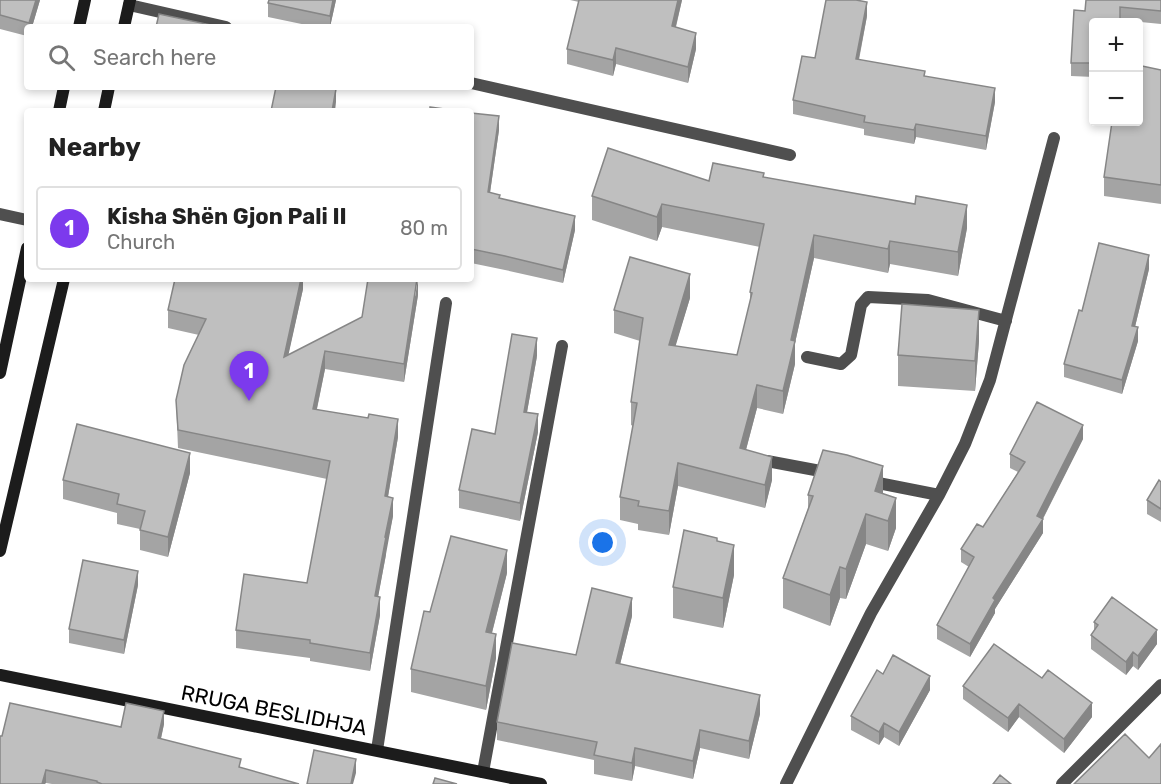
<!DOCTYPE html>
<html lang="en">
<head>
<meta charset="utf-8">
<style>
  :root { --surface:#fff; --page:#f2f2f2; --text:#222; --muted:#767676; --line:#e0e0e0; --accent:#7c3aed }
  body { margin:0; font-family:Rubik,sans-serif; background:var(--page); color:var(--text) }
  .controls { position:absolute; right:18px; top:18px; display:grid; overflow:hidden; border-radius:6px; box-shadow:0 3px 9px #0003 }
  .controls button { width:54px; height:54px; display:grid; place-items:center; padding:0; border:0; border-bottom:2px solid var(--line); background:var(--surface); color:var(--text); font:30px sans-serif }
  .you { position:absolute; left:603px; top:543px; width:21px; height:21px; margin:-15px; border:4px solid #fff; border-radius:50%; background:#1a73e8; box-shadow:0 0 0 9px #1a73e833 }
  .badge { display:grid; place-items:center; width:39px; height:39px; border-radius:50%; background:var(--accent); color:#fff; font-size:20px; font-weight:700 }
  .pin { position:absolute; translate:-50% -50px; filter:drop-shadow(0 2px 3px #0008) }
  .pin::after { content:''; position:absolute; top:32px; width:21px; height:18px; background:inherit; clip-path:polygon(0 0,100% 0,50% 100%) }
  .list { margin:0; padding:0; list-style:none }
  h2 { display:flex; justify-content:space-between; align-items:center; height:78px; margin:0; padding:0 24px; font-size:26px }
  h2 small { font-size:20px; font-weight:400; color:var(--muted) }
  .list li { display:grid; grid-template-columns:39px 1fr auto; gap:18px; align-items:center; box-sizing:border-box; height:84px; margin:0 12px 12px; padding:0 12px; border:2px solid var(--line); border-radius:6px }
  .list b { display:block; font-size:22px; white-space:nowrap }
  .list p { margin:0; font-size:20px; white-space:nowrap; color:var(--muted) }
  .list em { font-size:20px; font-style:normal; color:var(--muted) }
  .icon { flex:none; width:33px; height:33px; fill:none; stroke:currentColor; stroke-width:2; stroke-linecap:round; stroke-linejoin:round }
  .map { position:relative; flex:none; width:1161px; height:784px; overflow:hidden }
  .search { position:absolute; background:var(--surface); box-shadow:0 3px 9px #0003; left:24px; top:24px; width:450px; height:66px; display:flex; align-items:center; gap:15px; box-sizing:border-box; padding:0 21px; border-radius:6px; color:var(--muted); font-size:22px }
  .panel { position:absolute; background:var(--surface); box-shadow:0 3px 9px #0003; left:24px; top:108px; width:450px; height:174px; border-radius:6px }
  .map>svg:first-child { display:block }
</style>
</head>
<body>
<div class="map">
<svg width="1161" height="784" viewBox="0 0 1161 784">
  <rect width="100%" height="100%" fill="#fff"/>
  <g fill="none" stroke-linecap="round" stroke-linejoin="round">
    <path stroke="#4f4f4f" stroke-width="12" d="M129,5l97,22
      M471,83l319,72
      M0,214l27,6
      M807,357l34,7 10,-9 10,-50 7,-8 60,3 78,21
      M767,461l64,12
      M868,481l71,14
      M377,750l69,-447
      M483,772l79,-426
      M786,784l85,-171 68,-118 26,-51 25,-64 64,-242
      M1062,784l99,-99"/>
    <path stroke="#1c1c1c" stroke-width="12" d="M79,27l6,-27
      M124,27l6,-27
      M59,111l5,-24
      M104,111l5,-24
      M0,373l27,-125
      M0,551l64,-272
      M0,675l541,109"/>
  </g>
  <path fill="#a4a4a4" d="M0,0h40l-8,27h-5v9l-27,-7z
    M336,0l-6,27h-14l-48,-10v-14z
    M570,0h112l-6,27 20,22 -8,34 -72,-19 -3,12 -46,-12v-15l12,-47z
    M1161,0v24l-41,-4v2h-26v55l-23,-1v-13l14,-52z
    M867,16l-8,44 66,16 70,26 -9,48 -70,-13 -2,7 -50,-9v-6l-71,-15v-14l22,-42z
    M1161,70v134l-57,-8v-19l25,-54z
    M471,113l28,17 -9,63 10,6 75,31 -12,53 -58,-13 -34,-7z
    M764,177l203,51 -9,48 -68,-12 -2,9 -74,-15 -19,85v21l-12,50 -26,-6 -11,42 26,30 -7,28 -87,-22 -9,49 -31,-5v-6l-18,-4v-23l13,-71 -2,-1v-23l9,-61 -26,-8v-23l76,-12 -15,48 62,9 13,-53v-10l10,-45 -98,-20 -5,14 -65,-21v-24l117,-15z
    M1149,269l-14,58 3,14 -16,53 -58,-17v-13l18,-53z
    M303,279v10l-15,66 130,-60 -14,87 -79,-13 -8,40 81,28 -10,60 5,19 -7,33v6l-8,41 2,19 -10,56 -60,-10v-3l-74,-10v-18l71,-47 20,-104 -149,-31 -2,-48 23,-65 -31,-7v-18z
    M979,341l-4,50 -77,-5v-31z
    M537,356l-10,56 11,20 -18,89 -61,-13v-18l36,-56z
    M1083,439l-40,80v14l-48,76v4l-25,44 -33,-18v-14l32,-58 -8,-5v-13l22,-22 35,-55 -8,-4v-14z
    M190,473l-22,84 -28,-7v-21l-23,-5v-11l-54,-14v-19z
    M1161,482v40l-14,-8v-14z
    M883,493l13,35 -8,23 -22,-7 -20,55 -6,-1 -10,28 -47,-18v-30l25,-69v-14z
    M717,541l17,34 -11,53 -50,-10v-31z
    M507,573l-15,60 4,25 -10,52 -75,-18v-23l19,-57z
    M138,585l-14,69 -55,-11v-14z
    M632,616l-12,48 140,50 -11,45 -49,-11 -7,31 -58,-13 -3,15 -38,-7v-14l-97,-20v-18l79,-67z
    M1094,622l63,22 -19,26 -5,-4 -7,9 -35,-26v-14l3,-4z
    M883,674l47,16 -31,56 -15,-9 -5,8 -28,-15v-14z
    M963,686l129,31 -28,36 -45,-36 -11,15 -45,-33z
    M164,724l-3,15 80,29 58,16h-247l-6,-1 -46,1 121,-57z"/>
  <path fill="#868686" d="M36,0h4l-8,27h-3v-4z
    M333,0h3l-6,27v-11z
    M678,0h4l-10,42v-16z
    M867,2v14l-11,57v-14z
    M696,33v16l-8,34v-16z
    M616,48v16l-3,12v-16z
    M995,88v14l-9,48v-14z
    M336,89v13l-1,9h-3z
    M499,116v14l-11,76v-14z
    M916,124v13l-2,7v-14z
    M662,204v23l-5,14v-24z
    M967,205v23l-9,48v-24z
    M575,216v14l-12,53v-13z
    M814,235v23l-19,85v21l-12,50v-23l8,-51z
    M890,241v23l-2,9v-24z
    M1149,255v14l-17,70v-13z
    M690,274v24l-21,70v-23z
    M301,279h2v10l-19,86v-18z
    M418,279v16l-14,87v-18z
    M979,310v31l-4,50v-30z
    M1138,327v14l-16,53v-14z
    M537,338v18l-13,73v-17z
    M325,351v18l-12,58v-18z
    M757,385v23l-17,64v-24z
    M538,414v18l-18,89v-18z
    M398,419v18l-13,77v-18z
    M1083,425v14l-42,83 2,-3v14l-48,76v4l-25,44v-13l23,-46 44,-82z
    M190,453v20l-22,84v-20z
    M772,457v23l-7,28v-23z
    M678,463v23l-9,49v-24z
    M883,466v31l-8,-6z
    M393,498v18l-18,98v-18l10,-59z
    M896,498v30l-8,23v-30z
    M866,514v30l-20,55v-30z
    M734,545v30l-11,53v-30z
    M507,550v23l-21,83v-24z
    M840,567v31l-10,28v-31z
    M138,571v14l-14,69v-14z
    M380,597v18l-10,56v-18z
    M632,598v18l-16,65v-18z
    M1157,630v14l-19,26v-14z
    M496,634v24l-10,52v-24z
    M1133,652v14l-7,9v-13z
    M930,676v14l-31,56v-14z
    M760,695v19l-11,45v-18z
    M1092,703v14l-28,36v-14z
    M1019,704v13l-11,15v-14z
    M164,711v13l-6,27v-13z
    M884,723v14l-5,8v-13z
    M700,730v18l-7,31v-18z
    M635,748v18l-3,15v-18z
    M356,759v14l-3,11h-2z
    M46,770v13l-1,1h-3z"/>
  <path fill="#bfbfbf" stroke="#868686" stroke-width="1.5" d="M0,0h36l-7,23 -29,-8z
    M269,0h64l-3,16 -62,-13z
    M579,0h99l-6,26 24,7 -8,34 -72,-19 -3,12 -46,-11z
    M826,0h30l11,2 -11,57 69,12 -1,5 71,12 -9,48 -70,-12 -2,6 -50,-8 1,-6 -72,-16 9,-44 13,2z
    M1086,0h75v11l-41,-4v15h-26v41h-23l3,-53 11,1z
    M159,14l52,11v2h-55z
    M1142,66l19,4v115l-57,-8 8,-55 17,1v-1h9v-40z
    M276,87h52l8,2 -4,22h-61z
    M430,107l29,4h-29z
    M471,113l28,3 -11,76 12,3 -1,3 76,18 -12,54 -58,-14 -34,-7z
    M608,148l101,33 4,-18 51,10 -1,4 152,27 1,-8 51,9 -9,47 -68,-11 -2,8 -74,-14 -23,105 4,1 -12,50 -26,-6 -17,63 32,9 -7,28 -87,-22 -9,48 -31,-5 1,-5 -19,-4 17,-94 -6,-1 12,-84 -29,-8 16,-53 60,17 -21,71 68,10 15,-62 -2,-1 14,-68 -102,-20 -5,13 -65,-21z
    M1099,243l50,12 -17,71 6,1 -16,53 -58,-16 15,-54 3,1z
    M175,279h126l-17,78 78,-40 6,-38h49l-13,85 -79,-13 -12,58 55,9 1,-4 29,5 -13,77 8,2 -8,39h1l-11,59 5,1 -10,56 -60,-10v-3l-74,-10 8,-56 63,9 23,-122 -152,-31 -2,-30 8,-35 22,-46 -38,-9z
    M902,304l77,6 -4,51 -77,-6z
    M512,334l25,4 -13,74 14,2 -18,89 -61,-13 13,-61 23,5z
    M1037,402l46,23 -46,91 6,3 -50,79 2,2 -25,44 -33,-19 37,-68 -13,-8 16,-25 6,3 42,-65 -15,-8z
    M77,424l113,29 -22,84 -28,-7 5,-19 -28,-7 2,-10 -56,-14z
    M823,450l24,5 36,11 -8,25 21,7 -8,23 -22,-7 -20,55 -6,-2 -10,28 -47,-17 30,-82 -5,-1z
    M1159,480l2,2v27l-14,-9z
    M684,530l33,8v3l17,4 -11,53 -50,-11z
    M451,536l56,14 -21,82 10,2 -10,52 -75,-17 13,-58 6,1z
    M83,560l55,11 -14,69 -55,-11z
    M592,588l40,10 -16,65 144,32 -11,46 -49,-11 -7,31 -58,-13 -3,15 -38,-8 3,-13 -100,-20 15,-79 64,12z
    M1112,597l45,33 -19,26 -5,-4 -7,10 -35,-27 7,-10 -4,-3z
    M994,644l48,34 6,-8 44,33 -28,36 -45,-35 -11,14 -45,-32z
    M893,655l37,21 -31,56 -15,-9 -5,9 -28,-16 26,-46 6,4z
    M10,703l111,24 5,-24 38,8 -6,27 83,21 -2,8 60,17h-197l-5,-2v-1l-51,-11 -4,14h-42v-48h2z
    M1125,734l24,24 12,-14v40h-87z
    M314,750l42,9 -5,25h-44z
    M1000,775l11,9h-18z
    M435,778l22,6h-24z"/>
  <g text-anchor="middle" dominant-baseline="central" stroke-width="6" stroke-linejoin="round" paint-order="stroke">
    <g font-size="21" fill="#000" stroke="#fff">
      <text transform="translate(274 710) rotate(11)">RRUGA BESLIDHJA</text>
    </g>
  </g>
</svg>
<div class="controls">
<button>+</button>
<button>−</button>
</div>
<div class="you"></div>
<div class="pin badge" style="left:249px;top:401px">1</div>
<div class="search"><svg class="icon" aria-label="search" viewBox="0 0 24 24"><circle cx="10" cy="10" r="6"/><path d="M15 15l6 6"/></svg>Search here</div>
<section class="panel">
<h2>Nearby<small></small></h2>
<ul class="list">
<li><span class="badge">1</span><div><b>Kisha Shën Gjon Pali II</b><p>Church</p></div><em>80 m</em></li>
</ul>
</section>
</div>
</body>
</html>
